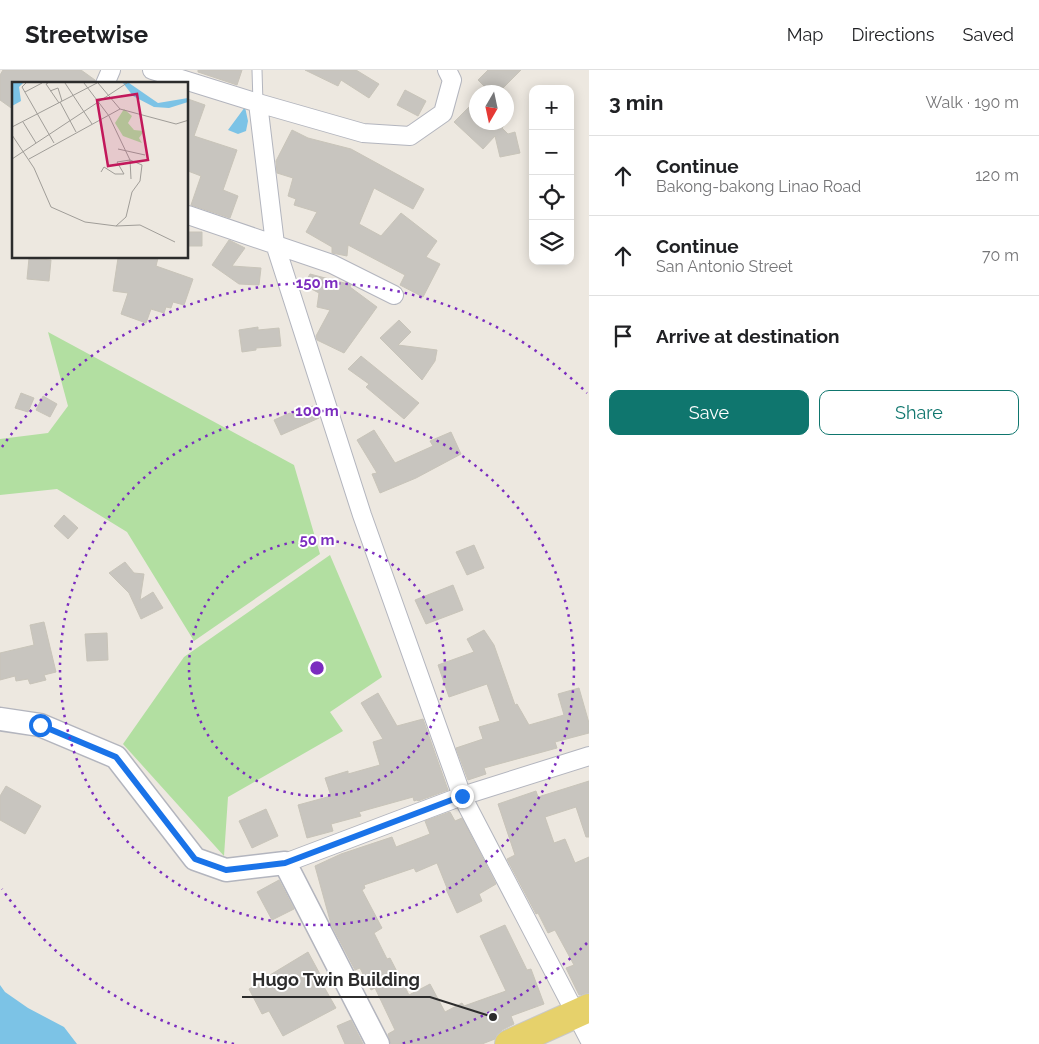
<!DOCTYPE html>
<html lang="en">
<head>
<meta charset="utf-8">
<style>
  :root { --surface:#fff; --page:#f2f2f2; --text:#202124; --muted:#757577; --line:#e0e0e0; --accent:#0f766e }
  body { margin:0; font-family:Raleway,sans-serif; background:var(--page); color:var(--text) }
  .controls { position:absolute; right:15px; top:15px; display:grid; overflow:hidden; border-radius:10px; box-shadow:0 2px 12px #0003 }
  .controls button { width:45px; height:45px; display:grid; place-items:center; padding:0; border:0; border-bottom:1px solid var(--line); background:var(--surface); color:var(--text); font:25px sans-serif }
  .compass { position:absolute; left:469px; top:15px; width:45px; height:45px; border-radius:50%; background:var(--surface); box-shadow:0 2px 12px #0003; rotate:189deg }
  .stop { position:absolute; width:15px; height:15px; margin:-11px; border:4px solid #1a73e8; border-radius:50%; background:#fff }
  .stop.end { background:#1a73e8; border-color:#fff; box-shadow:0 1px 5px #0008 }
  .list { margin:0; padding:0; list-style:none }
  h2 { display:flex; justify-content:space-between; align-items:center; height:65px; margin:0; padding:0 20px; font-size:21px }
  h2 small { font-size:16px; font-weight:400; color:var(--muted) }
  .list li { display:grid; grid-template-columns:32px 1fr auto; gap:15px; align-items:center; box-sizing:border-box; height:80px; padding:0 20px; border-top:1px solid var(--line) }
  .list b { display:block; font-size:19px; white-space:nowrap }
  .list p { margin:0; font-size:16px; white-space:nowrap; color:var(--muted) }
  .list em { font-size:16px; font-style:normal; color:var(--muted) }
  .actions { display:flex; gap:10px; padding:15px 20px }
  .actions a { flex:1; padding:11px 0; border:1px solid var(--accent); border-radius:10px; text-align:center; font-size:18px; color:var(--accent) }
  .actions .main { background:var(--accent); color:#fff }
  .icon { flex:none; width:28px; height:28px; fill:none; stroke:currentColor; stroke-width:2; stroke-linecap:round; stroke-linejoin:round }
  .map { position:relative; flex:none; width:589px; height:974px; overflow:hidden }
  header { display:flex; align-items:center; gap:30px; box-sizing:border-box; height:70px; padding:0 25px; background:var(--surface); border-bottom:1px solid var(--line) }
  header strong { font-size:24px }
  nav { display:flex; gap:28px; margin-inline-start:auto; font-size:18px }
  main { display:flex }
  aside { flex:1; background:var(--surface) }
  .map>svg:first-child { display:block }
</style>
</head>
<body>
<header>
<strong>Streetwise</strong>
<nav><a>Map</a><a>Directions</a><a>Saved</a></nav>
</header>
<main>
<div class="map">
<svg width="589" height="974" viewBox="0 0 589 974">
  <rect width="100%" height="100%" fill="#ede8e0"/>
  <path fill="#b2dfa1" d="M48,262l246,133 26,89 -126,87 -67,-109 -70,-43 -57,6v-56l48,-6 20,-27z
    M330,485l52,122 -52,35 13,19 -115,66 -4,59 -101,-112 61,-87z"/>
  <path fill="#7cc3e6" d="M245,37l3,14 -2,10 -8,3 -10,-4z
    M0,915l5,7 23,16 36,19 13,17h-77z"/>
  <path fill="#c8c5bf" stroke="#c8c4b9" d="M3,0h78l14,10v4h-81v26l-14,-10v-25z
    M198,0h44l-5,15 -39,-13z
    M305,0h51l23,14 -10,14 -28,-18 -3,6z
    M488,0h33l-22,22h-9l-12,-12z
    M405,20l21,11 -8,15 -21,-11z
    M188,29l17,6 -11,31 43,14 -14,40 15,6 -8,22 -39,-13 10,-29 -13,-5z
    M476,30v22h31l-5,6 6,6 7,-2 5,21 -20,4 -5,-21 -12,13 -29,-27z
    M292,60l16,8 43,11 73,40 -11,20 -39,-21 -15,36 22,12 20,-23 36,28 -11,16 14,7 -17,33 -23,-12 5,-10 -57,-30 -1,11 -15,-3v-6l-26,-15 11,-20 -23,-7 2,-6 -8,-3 5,-18 -16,-5 -1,-12z
    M188,162h14v14h-14z
    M229,170l16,8 -13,18 29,2 -2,17 -20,-1 -27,-19z
    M29,188l22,2 -2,21 -22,-2z
    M118,188h40l-2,8 37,13 -9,26 -11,-3 -2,6 -5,-1 -2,6 -13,-4 -5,14 -25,-9 7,-21 -15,-2z
    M310,204l38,10 3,1 -1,2 27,20 -33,46 -27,-13 -1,-4 14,-26 -13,-3 2,-14 -15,-8z
    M399,250l12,12 -13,13 39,5 -2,11 -13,19 -42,-42z
    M258,257v3l21,-2 2,18 -25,2v2l-14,2 -3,-22z
    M361,286l58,47 -15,16 -38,-32 3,-3 -21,-15z
    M21,323l13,5 -6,14 -13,-4z
    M43,326l14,8 -7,13 -14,-7z
    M313,336l6,12 -38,17 -7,-15 16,-7 1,2z
    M374,360l21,33 38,-17 -3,-5 21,-9 10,22 -45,24 -36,15 -8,-19 5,-1 -20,-33z
    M64,445l14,13 -10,11 -14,-13z
    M474,475l10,23 -17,7 -11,-23z
    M125,492l9,11 10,1 -4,26 13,-8 10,16 -22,11 -12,-26 -20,-20z
    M453,515l10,25 -37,14 -11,-24z
    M44,552l12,50 -12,3 2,5 -16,4 -2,-5 -12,2 -1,-5 -15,4v-27l34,-8 -4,-20z
    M484,560l10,15 21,60 2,-1 12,21 35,-10 -6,-21 21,-6 10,35v10l-34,9 2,6 -73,20 2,6 -18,6 -12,-32 27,-9 -4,-12 21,-6 -13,-37 -38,13 -11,-32 36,-13 -7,-13z
    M107,563l1,27 -21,1 -2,-27z
    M378,623l19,33 26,-7 25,71 -30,11 -1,-1 -3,1 -1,-4 -54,15 2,4 -30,8 2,7 -26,7 -9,-33 33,-9 -6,-18 23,-7v3l32,-9 -7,-23 10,-3 -22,-36z
    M589,711v56h-3l-10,-30 -31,10 9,26 11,-4 10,24 14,-6v136l-10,2 -13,-27 8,-3 -19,-35 -7,3 -10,-20 -2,1 -29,-55 8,-4 -17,-51 38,-13 2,6z
    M6,716l35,20 -16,28 -25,-14v-24z
    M266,739l12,27 -26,12 -13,-27z
    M450,742l5,9 7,-3 34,66 -17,10 3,7 -25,12 -11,-24 1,-1 -10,-25 -21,9 -2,-4 -50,17 1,3 -3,2 20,38 -8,5 13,26 3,-1 19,37 21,-11 15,28 17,-9 2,3 42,-15 -26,-55 25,-11 22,45 4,-1 13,35 -33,12 3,8 -12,6 -5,5 -2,4 -13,5h-91l-3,-10 7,-4 -20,-42 -4,2 -11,-22 -5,2 -24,-46 -16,-58 26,-12 51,-17 4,10 34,-13 -5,-13z
    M279,810l15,29 -22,11 -15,-28z
    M308,882l13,24 -2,2 17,30 -53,28 -14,-25 -7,3 -13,-25 22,-11 -1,-3z
    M351,950l12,24h-18l-8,-18z"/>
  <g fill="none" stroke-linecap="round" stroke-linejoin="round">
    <g stroke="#b3b5be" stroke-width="11">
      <path id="service" d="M257,0l1,33"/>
    </g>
    <g stroke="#b3b5be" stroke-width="20">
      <path id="minor" d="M152,0l106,33 17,141 87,271 100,281 127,243
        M105,14l6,-14
        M258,33l105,30 47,3 33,-23 9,-33 -5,-10
        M188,145l144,49 62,31
        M285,793l177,-67 127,-40"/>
    </g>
    <g stroke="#b3b5be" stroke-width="25">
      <path id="tertiary" d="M0,649l40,6 76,32 79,102 31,11 59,-7 93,181"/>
    </g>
    <g stroke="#c8c8c8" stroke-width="30">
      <path id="primary" d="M509,974l80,-36"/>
    </g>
    <use href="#service" stroke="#fff" stroke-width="9"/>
    <use href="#minor" stroke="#fff" stroke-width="18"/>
    <use href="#tertiary" stroke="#fff" stroke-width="22"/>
    <use href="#primary" stroke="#e6d16b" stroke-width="28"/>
  </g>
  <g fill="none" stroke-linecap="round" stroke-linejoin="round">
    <path stroke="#1a73e8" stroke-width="6" d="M40,655l76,32 79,102 31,11 59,-7 177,-67"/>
  </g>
  <g fill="none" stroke="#7b2cbf" stroke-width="2.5" stroke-dasharray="2.5 5">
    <circle cx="317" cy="598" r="128"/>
    <circle cx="317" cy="598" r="257"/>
    <path d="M587 873A385 385 0 0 1 400 974M234 974A385 385 0 0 1 2 819M2 377A385 385 0 0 1 587 323"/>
  </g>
  <g transform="translate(12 12)">
    <rect width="176" height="176" fill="#ede8e0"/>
    <path d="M112,27l8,7 -4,7 6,7 10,1 -5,7 3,5 -19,-7 -8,-13z" fill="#b2dfa1"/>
    <path d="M0,1h11l-4,4 2,14 -9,5zM111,1h6l29,20 30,-5v4l-19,6 -15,-1 -21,-11z" fill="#7cc3e6"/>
    <path fill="none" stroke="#a09d98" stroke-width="1" d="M14,1l-4,4 32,56M36,1l-2,1 13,19M53,1l27,41M72,1l25,33 21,44 12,5 -2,16 -8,11 -6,25 -10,9 24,-1 35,17M86,1l22,26M38,9l8,-3 4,13M13,10l17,-9M48,20l16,30M108,27l56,15 13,-4M11,40l13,21M0,45l85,-44M0,53l22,33 17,39 34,15 31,4M106,67l27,6M0,77l115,-76M17,77l91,-50M89,90l3,-5 11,7h9l-7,-12 13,-2 1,19"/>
    <path fill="#c2185b" fill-opacity="0.15" stroke="#c2185b" stroke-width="2.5" d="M125,12l11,66 -40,6 -11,-66z"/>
    <rect width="176" height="176" fill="none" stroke="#2c2c2c" stroke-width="2.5"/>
  </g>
  <circle cx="317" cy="598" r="8" fill="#7b2cbf" stroke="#fff" stroke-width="2.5"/>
  <g font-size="15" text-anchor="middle" font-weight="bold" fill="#7b2cbf" stroke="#fff" stroke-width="4" stroke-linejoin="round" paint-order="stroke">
    <text x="317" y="218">150 m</text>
    <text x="317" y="346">100 m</text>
    <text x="317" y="475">50 m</text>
  </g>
  <path fill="none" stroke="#2c2c2c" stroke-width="2" d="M493 947L430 927H242"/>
  <circle fill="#2c2c2c" stroke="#fff" stroke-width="2" cx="493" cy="947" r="5"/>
  <g font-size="18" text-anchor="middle" font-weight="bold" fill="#2c2c2c" stroke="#fff" stroke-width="4" stroke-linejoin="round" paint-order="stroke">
    <text x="336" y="916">Hugo Twin Building</text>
  </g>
</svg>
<div class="controls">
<button>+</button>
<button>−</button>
<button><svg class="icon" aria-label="locate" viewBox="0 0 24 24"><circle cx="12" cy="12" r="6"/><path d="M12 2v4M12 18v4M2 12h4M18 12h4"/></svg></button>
<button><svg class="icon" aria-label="layers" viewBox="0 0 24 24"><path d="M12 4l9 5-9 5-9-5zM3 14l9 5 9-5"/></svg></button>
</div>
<svg class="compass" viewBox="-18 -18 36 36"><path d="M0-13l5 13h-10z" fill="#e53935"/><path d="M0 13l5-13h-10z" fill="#757577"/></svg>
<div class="stop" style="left:40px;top:655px"></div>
<div class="stop end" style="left:462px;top:726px"></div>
</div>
<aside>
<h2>3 min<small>Walk · 190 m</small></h2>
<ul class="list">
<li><svg class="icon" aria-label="ahead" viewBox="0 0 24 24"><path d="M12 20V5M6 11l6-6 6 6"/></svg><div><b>Continue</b><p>Bakong-bakong Linao Road</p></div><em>120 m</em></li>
<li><svg class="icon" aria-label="ahead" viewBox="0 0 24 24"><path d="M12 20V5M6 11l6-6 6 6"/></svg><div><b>Continue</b><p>San Antonio Street</p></div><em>70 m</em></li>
<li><svg class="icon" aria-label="arrive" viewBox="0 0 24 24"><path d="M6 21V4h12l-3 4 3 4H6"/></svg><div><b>Arrive at destination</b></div></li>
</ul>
<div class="actions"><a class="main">Save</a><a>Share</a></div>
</aside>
</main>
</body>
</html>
